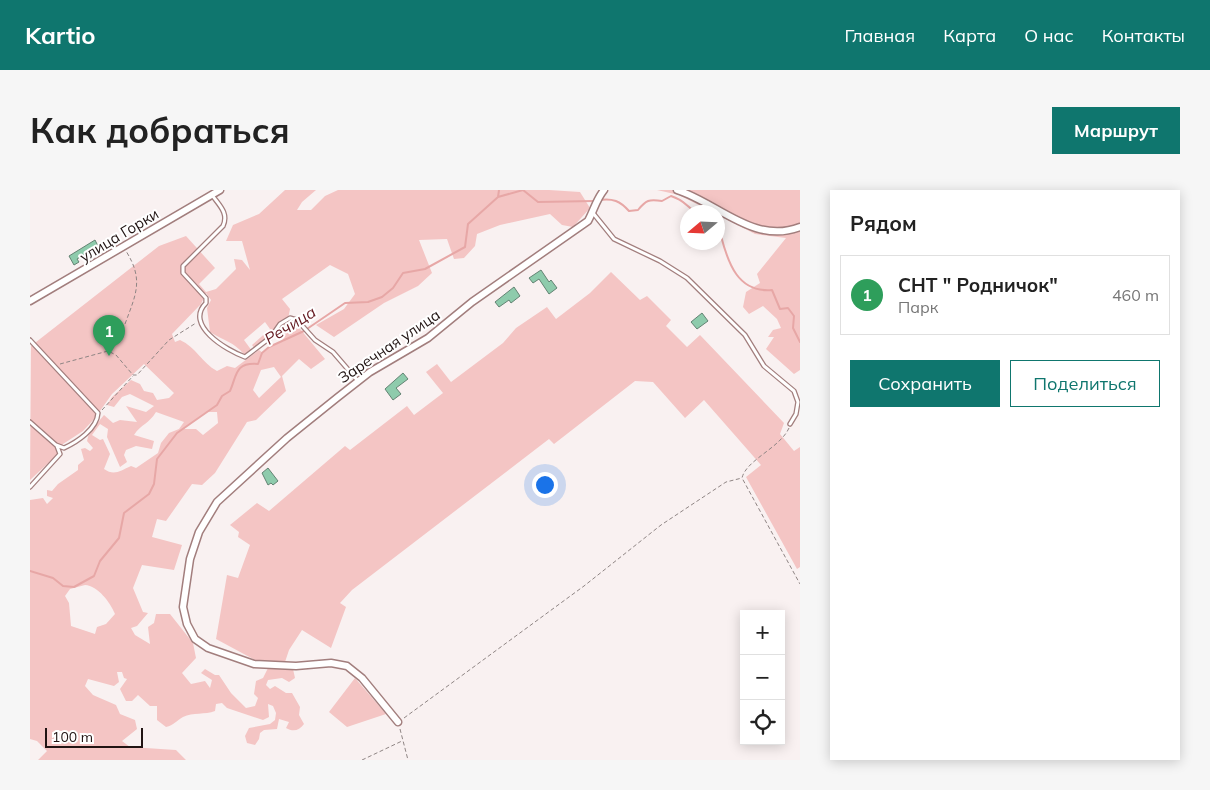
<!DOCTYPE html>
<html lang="ru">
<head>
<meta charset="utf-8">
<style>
  :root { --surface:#fff; --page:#f6f6f6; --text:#222; --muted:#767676; --line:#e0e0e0; --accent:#0f766e }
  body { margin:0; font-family:Mulish,sans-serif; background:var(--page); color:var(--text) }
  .controls { position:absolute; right:15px; bottom:15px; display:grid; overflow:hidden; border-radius:0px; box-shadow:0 2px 12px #0003 }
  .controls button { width:45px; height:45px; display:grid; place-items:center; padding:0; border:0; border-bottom:1px solid var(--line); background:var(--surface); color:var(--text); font:25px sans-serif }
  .compass { position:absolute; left:650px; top:15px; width:45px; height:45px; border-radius:50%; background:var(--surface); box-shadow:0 2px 12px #0003; rotate:251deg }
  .scale { position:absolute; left:15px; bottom:12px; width:98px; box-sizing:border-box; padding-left:5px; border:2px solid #211413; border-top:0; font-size:14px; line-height:18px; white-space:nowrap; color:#211413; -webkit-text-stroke:4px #fff; paint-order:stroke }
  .you { position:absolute; left:514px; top:294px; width:18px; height:18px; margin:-12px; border:4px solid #fff; border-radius:50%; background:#1a73e8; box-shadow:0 0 0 8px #1a73e833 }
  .badge { display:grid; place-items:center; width:32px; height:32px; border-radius:50%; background:var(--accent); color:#fff; font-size:16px; font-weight:700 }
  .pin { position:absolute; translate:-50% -41px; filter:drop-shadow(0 1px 2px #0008) }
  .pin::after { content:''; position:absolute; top:26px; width:18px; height:15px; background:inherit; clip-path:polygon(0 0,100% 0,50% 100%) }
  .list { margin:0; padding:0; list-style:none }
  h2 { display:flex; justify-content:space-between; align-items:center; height:65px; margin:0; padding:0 20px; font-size:21px }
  h2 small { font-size:16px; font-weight:400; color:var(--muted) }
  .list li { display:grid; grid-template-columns:32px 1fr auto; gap:15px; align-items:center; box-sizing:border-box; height:80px; margin:0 10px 10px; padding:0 10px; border:1px solid var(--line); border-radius:0px }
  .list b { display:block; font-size:19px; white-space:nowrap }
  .list p { margin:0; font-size:16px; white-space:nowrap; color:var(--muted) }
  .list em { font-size:16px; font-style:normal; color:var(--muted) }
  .actions { display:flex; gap:10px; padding:15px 20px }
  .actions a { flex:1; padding:11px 0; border:1px solid var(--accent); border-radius:0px; text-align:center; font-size:18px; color:var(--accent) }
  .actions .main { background:var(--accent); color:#fff }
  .icon { flex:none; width:28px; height:28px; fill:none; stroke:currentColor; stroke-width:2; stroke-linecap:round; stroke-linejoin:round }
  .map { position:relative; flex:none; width:770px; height:570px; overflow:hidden; border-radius:0px }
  header { display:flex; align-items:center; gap:30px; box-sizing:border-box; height:70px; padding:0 25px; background:var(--accent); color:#fff }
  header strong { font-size:24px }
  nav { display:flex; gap:28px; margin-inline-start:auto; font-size:18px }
  .intro { display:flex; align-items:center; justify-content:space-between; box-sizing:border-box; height:120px; padding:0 30px }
  h1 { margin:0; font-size:35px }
  .button { padding:12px 22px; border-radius:0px; background:var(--accent); color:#fff; font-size:18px; font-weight:700 }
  main { display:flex; gap:30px; padding:0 30px }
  aside { flex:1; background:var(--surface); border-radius:0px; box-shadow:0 2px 12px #0003 }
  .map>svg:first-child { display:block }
</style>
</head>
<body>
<header>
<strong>Kartio</strong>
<nav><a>Главная</a><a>Карта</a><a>О нас</a><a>Контакты</a></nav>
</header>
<div class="intro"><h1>Как добраться</h1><a class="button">Маршрут</a></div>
<main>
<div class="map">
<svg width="770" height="570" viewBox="0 0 770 570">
  <rect width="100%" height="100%" fill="#f9f1f1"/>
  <path fill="#f4c5c4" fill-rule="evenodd" d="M255,0h31l-14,12 -5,8h14l14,-14 13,-6h211l31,2 10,16 -17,19 -11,-2 -12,-11 -50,11 -23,9 -2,12 -11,12 -10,1 -7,-20 -28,1 13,33 -14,13 -34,17 -50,34 -18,-12 28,-16 11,-15 -7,-20 -18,-9 -48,34 8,10 -2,10 8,5 29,35 -14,10 -12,-10 -17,17 4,15 -30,29 -9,2 -32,51 -13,12 -10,-1 -26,37 -9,-2 -5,18 30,8 -8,25 -32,-5 -9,23 10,24 5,1 -11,13 -6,2 4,7 15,9 -2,-17 6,-4 2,-9h14l23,29 3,15 -14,15 9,11 14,-3 5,7 2,-8 -11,-7 4,-4 10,6h4l12,18 15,15 9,-2 3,-8 -4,-4 2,-13 7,-3 5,-10 25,1 2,9 -6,4 -7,-4 -14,2 -2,5 4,4 5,-3 11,7h6l8,14 -1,8 5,9c-5,7 -11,8 -18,4l3,-6 -10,-3 -2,10 -13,1 -4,3 -1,6 -4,6 -8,-2 -2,-7 4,-8 21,-4 5,-4 1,-7 -3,-7 -5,-2 1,13 -6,3 -36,-12 -5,-5 -6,1 -1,7c-10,4 -22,1 -32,6 -7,4 -9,8 -17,10l-9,-7v-14h-7l-12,-11 -6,6h-6l-6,-12 7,-10 -3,-1 -2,-6h-5l2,10 -5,4 -26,-7 -3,7 8,9 23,10 4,9 15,6 2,9 -15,12 8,6 46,3 10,10h-148l9,-9 -10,-10 -7,-2v-239l13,-2 4,6 6,-6 -6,-2v-6l5,1 6,-7 20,-14v-5l6,-5 -3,-11 4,-1 5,3 3,-3 -6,-7 2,-8 15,-18 9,8 7,-3 17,2 -11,-16 20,6 8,-6 -24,-12 -8,3 -8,10 -7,-2 5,-8 19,-17 9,4 4,7 9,2 4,7 12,-2 5,-5 -30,-29 -32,30 -17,24 -12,13 -20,13 -6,11 -27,25 1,-134 128,-100 27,-10 29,32 -16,16 7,8 10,-3 20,-20 -2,-10 8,1 8,10 -8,-29h-16l7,-16 26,-11zM176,103l5,7 -4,8 3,24c16,10 21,8 35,23l7,-4 -8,-11 21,-18 5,7 -18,16 3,4 19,-14 2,-6 2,6 6,6 -15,6 -6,6 -4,-3 -24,18 -8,-2 -10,5c-15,-8 -21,-24 -37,-31l-5,2 -3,-8 29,-30zM244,177l7,10 -22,21 -6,-8 8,-20zM126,222l28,10 -5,7 -10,4 -8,10 -3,10 -22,15 -5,-2c-11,5 -17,10 -27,3l6,-15 -7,-15 -3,1 -8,-5 8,-11 8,5 -1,8 13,30 7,-5 -3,-7 2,-5 10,-4 16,3 2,-8 -20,-6c7,-11 15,-11 22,-23zM176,222h11l1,11 -15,12 -7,-6h-12zM55,395c13,1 25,17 30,29l-9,10 -9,3 -2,7 -24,-8 -2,-23 -4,-7 5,-7z
    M627,0h143v180l-6,4 -28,-25 8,-12h-6l5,-7 8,-2 -4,-9 -14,-13 -14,8 -6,-7 3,-15 14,-9 -3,-9 29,-36 -31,-4 -76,-39z
    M581,82l29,28 7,-4 24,24 -5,6 21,21 13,-12 84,88 -4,11 14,17 6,-4v120l-3,2 -51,-92 15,-12 -57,-65 -19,18 -32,-36 -18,-1 -81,63 -5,-5 -197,151 -12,13 6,4 -15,41 -29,-18 -13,20 -4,12 -30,-2 -39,-21 11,-64 11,3 12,-33 -12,-8 1,-5 -9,-7 27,-22 12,8 76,-65 5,4 57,-44 7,9 29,-22 -17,-21 11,-8 14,18 52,-39 13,-15 31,-21 9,12 34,-26z
    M325,488l31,36 -39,13 -18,-15z"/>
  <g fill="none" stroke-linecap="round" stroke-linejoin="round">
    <path stroke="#e7a7a6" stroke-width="2" d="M493,0l15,12 56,-1
      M468,7l1,-7
      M569,10c14,-2 21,1 30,11l9,-1c8,-10 11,-11 24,-9l9,-5c15,5 13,9 25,16
      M688,44l3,2c7,27 17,57 51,54l8,19 8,-1 6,8 -1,12 7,14
      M0,381l23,7 10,8 11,1 20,-11 6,-15 19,-23 5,-25 25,-19 5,-10 3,-25 20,-26 40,-28 5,-9 8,-5c7,-15 4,-29 28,-27l4,-11 7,-6 35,-16 41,-28 23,-1 14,-5 11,-9 10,-15 22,-4 40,-22 3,-23 30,-27 25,-7"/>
  </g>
  <path fill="#8ecbac" stroke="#638373" d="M65,50l3,6 -21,13 2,3 -5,3 -5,-9z
    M511,80l8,12 2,-2 6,8 -8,6 -10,-15 -6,4 -4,-5z
    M484,97l6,9 -9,7 -2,-3 -10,7 -4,-5z
    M672,123l6,8 -11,8 -6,-7z
    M373,183l5,6 -12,9 5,6 -8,6 -8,-11z
    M238,278l10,13 -5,4 -2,-2 -3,2 -6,-12z"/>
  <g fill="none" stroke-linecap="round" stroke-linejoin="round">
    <g stroke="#a27e7d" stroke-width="5.5">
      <path id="lane" d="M182,5c7,10 17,18 11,31l-40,40v7l23,25v5c-22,22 20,47 39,54l26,-20 9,-13 10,-6 7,2 18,20 18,12 25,29
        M563,23l21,26 46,22 27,17 58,57 19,31 30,25 4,11 -2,12 -6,10
        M0,150l68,73c-1,16 -21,29 -34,35l-8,-3 -26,-23
        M0,297l30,-33 -3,-8"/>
    </g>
    <g stroke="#a27e7d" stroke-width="9">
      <path id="street" d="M647,0c41,13 77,55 123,37
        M0,111l190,-111
        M368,532l-36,-44 -15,-12 -16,-3 -35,3 -42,-2 -46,-16 -13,-9 -8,-15 -4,-17 7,-48 9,-27 18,-30 70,-64 51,-41 32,-25 58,-34 44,-36 116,-81c6,-11 8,-21 16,-31"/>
    </g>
    <path stroke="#8f8584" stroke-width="1" stroke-dasharray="4 2.5" stroke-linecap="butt" d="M95,134c11,-30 19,-44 1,-73
      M30,174l48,-13 8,4 17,20h4l32,-35 27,-17
      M72,220l31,-34
      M759,238c-9,20 -43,32 -47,50l58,106
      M374,528l180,-132 77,-61 65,-43 16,-4
      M370,539l8,31
      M332,570l40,-19"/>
    <use href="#lane" stroke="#fff" stroke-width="3"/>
    <use href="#street" stroke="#fff" stroke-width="6"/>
  </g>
  <g text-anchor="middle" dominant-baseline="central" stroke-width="4" stroke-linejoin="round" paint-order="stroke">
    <g font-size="15" fill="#211413" stroke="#fff">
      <text transform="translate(89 45) rotate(-31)">улица Горки</text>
      <text transform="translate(359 156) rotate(-34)">Заречная улица</text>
    </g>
    <g font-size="16" font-style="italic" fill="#651a21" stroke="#fff">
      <text transform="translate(260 135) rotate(-32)">Речица</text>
    </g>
  </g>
</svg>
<div class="controls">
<button>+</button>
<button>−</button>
<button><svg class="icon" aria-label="locate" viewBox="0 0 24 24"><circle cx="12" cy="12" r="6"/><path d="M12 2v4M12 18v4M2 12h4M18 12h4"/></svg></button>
</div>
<svg class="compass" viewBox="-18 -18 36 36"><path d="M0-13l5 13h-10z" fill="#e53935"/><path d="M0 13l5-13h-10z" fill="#767676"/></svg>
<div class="scale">100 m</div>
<div class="you"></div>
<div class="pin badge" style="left:79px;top:166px;background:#2e9e5b">1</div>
</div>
<aside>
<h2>Рядом<small></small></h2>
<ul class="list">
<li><span class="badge" style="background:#2e9e5b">1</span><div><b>СНТ &quot; Родничок&quot;</b><p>Парк</p></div><em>460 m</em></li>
</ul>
<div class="actions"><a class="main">Сохранить</a><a>Поделиться</a></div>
</aside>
</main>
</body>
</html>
